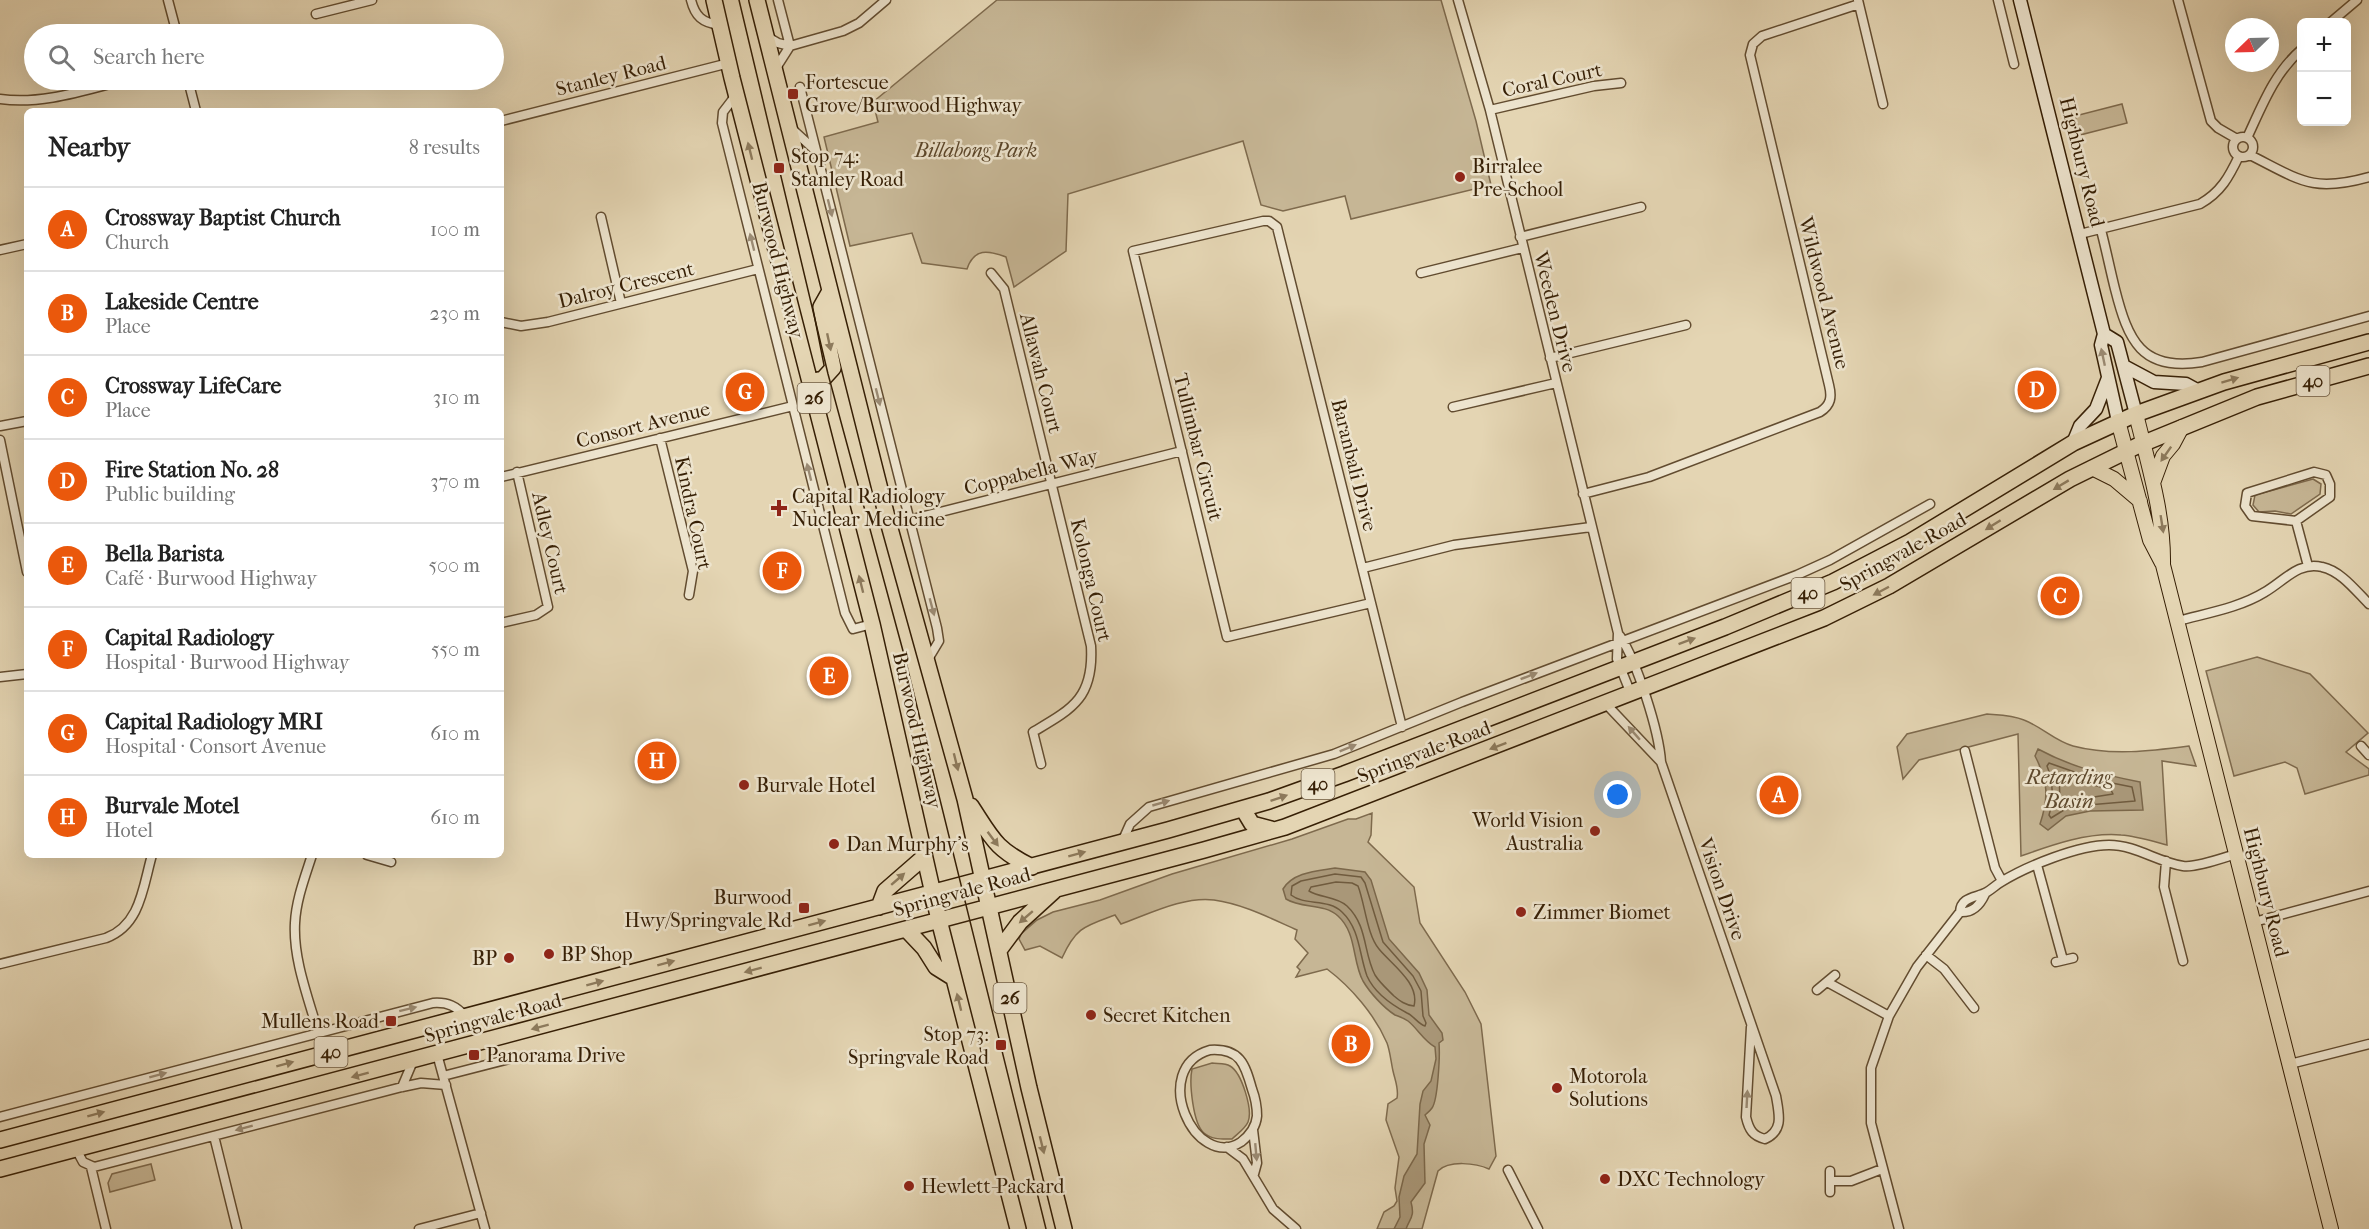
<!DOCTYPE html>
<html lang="en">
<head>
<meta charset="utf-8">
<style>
  :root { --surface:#fff; --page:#f2f2f2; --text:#222; --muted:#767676; --line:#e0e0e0; --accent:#ea580c }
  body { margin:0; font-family:"IM FELL French Canon",serif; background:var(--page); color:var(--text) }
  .controls { position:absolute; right:18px; top:18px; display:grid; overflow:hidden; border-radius:9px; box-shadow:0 6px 24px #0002 }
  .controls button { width:54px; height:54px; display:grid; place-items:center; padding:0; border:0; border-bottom:2px solid var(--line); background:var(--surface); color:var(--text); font:30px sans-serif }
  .compass { position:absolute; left:2225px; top:18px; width:54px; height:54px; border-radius:50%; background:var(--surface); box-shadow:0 6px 24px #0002; rotate:247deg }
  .you { position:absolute; left:1618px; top:795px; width:21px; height:21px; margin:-15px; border:4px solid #fff; border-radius:50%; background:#1a73e8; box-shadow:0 0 0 9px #1a73e833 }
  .badge { display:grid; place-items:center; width:39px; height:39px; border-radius:50%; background:var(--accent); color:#fff; font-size:20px; font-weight:700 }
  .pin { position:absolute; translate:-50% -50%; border:3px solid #fff; box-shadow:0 2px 6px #0006 }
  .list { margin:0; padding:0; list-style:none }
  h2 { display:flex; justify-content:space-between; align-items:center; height:78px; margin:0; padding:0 24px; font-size:26px }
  h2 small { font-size:20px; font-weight:400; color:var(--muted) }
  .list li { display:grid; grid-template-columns:39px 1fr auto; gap:18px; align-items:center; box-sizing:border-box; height:84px; padding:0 24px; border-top:2px solid var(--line) }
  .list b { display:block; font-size:22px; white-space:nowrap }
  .list p { margin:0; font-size:20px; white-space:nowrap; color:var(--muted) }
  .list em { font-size:20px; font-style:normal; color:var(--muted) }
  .icon { flex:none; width:33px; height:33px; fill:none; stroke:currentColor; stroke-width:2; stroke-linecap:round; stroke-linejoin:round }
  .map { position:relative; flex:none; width:2369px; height:1229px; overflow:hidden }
  .search { position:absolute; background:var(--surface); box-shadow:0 6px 24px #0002; left:24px; top:24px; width:480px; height:66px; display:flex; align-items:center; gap:15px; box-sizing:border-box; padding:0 21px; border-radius:33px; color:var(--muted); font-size:22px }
  .panel { position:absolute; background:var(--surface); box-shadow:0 6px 24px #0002; left:24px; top:108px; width:480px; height:750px; border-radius:9px }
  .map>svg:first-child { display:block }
</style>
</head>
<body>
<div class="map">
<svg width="2369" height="1229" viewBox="0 0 2369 1229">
  <rect width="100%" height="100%" fill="#e4d5b3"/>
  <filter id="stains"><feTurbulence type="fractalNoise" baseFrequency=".00333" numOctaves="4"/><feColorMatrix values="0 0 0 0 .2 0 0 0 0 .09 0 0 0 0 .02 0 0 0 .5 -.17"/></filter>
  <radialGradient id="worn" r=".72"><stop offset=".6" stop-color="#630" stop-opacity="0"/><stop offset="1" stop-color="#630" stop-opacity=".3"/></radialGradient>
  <path fill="#c6b695" stroke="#7e6a4d" stroke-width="1.5" d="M997,0h444l35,121 15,64 -140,34 -6,-23 -62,15 -22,-6 -18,-64 -175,53 -2,57 -52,36 -8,-30c-18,-7 -32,-9 -39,12l-45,-6 -10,-30 -62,13 -26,-109 54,-15 -5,-20z
    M2122,104l5,19 -47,12 -5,-19z
    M2313,479l8,5 -1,10 -29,20 -16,-3 -16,1 -6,-7 2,-10z
    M2257,657l53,17 58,59 -22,19 23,17v6l-64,19 -8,-26 -12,-6 -51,14 -28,-105z
    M1987,714c13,1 25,1 37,6 18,7 31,21 49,26 38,10 78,5 116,0l7,20 -34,-5 5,84c-15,-4 -31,-9 -46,-10 -33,-3 -69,10 -100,21l-3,-122 -99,26 -16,19 -6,-32 10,-13z
    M1372,813l-1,22 -3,7 46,45 6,36 45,69 16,32 15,132 -7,13c-13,-6 -40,-9 -51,2l-16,58h-45l7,-17 10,-6 3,-5 -2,-13 4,-31 -13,-37 2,-16 9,-6c2,-9 -2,-18 -4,-27 -2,-9 -3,-20 -6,-28 -12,-28 -36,-56 -60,-74l-31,8 4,-7 -3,-3 11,-14 -13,-14 2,-9c-27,-12 -54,-26 -83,-30 -30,-4 -65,14 -93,24l-6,-9c-30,11 -39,12 -53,43l-22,-12 -15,4 -6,-11 2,-5 16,-14 16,-8 47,-12 72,-26 120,-35 56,-20h8z
    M1212,1063c5,1 13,0 18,3 12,7 23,44 18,56 -3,7 -11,12 -16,17 -10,0 -20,1 -28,-6 -11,-9 -15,-50 -12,-64z
    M151,1164l4,16 -45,12 -2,-9 4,-9z"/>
  <path fill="#a99778" stroke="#7b674a" stroke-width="1.5" d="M2038,749c33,18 66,26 102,33l3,28 -53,1 -24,5 -18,14 -8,-6c9,-27 8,-43 -5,-68z
    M1335,868l30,4 6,8 18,59 30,34 8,17 2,25 13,18 1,7 -4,3c1,12 -1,57 -7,65 -2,3 -5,5 -7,7l5,10 -6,19 1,39 -14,19c4,15 -1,16 -5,27h-12l6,-12 -1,-20 5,-21 13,-22 3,-50 3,-13 8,-10 5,-22 -1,-12c-11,-6 -18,-19 -27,-26 -4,-3 -8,-4 -13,-6 -11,-7 -25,-22 -32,-34 -11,-20 -6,-48 -25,-65 -14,-13 -36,-7 -52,-17l-3,-10c10,-17 34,-18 52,-21z"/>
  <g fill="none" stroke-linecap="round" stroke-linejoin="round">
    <path stroke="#705b3e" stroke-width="1.5" d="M2049,763l48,17 35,7 3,14 -47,4 -24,5 -13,8 -2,-3c5,-15 4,-35 -2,-49z
      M2059,775l52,15 2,4 -51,8 -2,-2z
      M1335,874l26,3 4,6 18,59 30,34 8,15 2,25 3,7 -1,3c-7,-2 -11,-10 -18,-13 -15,-8 -33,-21 -40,-37 -8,-22 -7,-47 -25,-64 -14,-14 -37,-6 -51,-17l1,-9 9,-5z
      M1336,882l16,1 6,3c7,18 9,49 21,63 12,15 41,34 35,57 -9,-1 -14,-5 -20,-10 -7,-7 -14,-13 -19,-21 -12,-23 -7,-49 -28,-69 -11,-10 -27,-8 -38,-15l2,-4z"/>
    <g stroke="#624c30" stroke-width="11">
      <path id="street" d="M168,0l9,34
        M691,0c4,16 11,23 29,25
        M778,0l12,46
        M1458,0l32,110 128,523 -1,26 14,35
        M1858,0l25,104
        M1998,0l16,64
        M2178,0l33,121 7,7 19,11
        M316,14l56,-14
        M2331,22l26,-22
        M766,36l12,7 12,3 53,-15 16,-8 27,-23
        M776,68l14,-22
        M188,80l8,31
        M800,87l137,541 2,13 -12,20
        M736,95l-13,17 -1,11 123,490 8,16 19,-5
        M0,99c42,6 85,-9 125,-19
        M1490,110l104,-24 27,-3
        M501,121l228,-58
        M792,129l24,22
        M2233 147a10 10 0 1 1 20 0a10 10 0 1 1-20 0Z
        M2247,138c15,-32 27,-65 55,-89
        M2250,155c50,25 62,38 119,22
        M601,217l20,86
        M2101,230c5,19 9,39 14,59 13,51 26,83 87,73l167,-46
        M2080,234l120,-30c21,-12 29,-27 39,-48
        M1520,237l121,-30
        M0,250l27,-6
        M991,273l13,16 87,357c3,52 -19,63 -58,86l8,32
        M1421,273l101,-25
        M501,322l20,4 27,-4 210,-53
        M1550,358l136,-33
        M1453,407l103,-24
        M0,426l27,-5
        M660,438l33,133 -4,24
        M0,440l27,132
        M2314,472l12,3 4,9v13l-34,24 -44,-5 -7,-10 2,-13z
        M501,477l292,-71
        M1583,494l66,-17 171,-65c11,-7 12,-15 9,-27l-79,-330 3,-11 9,-8 97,-32
        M2296,521l12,45
        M889,525l293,-74
        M1363,568l91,-23 137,-18
        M1371,603l-144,34 -94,-386 130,-30h6l8,6 125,500
        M2178,621c29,-8 61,-13 87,-29 19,-11 34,-31 57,-25 19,4 34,24 47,37
        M501,623l35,-8 12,-8 -31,-135
        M1620,636c17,26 39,95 41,126l115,334c3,18 8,34 -11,43 -12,-3 -16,-9 -19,-22l5,-90
        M0,677l27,-3
        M1606,704l55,58
        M2361,746l8,9
        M1965,751l30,117 7,13
        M1122,842l8,-18 19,-17 185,-53 128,-52 335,-127 33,-15 100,-56
        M312,855c-7,22 -16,45 -17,68 -2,36 13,74 23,109
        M367,855l24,7
        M2166,861l-2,26 19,74
        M2037,865l26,95
        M1960,912c13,1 20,-7 25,-18
        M2254,922l115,-31
        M1926,955l18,14 30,39
        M2056,962l17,-4
        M0,964l106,-26c35,-13 37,-52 46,-83
        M1827,982l62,34
        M1817,990l18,-15
        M1210,1050c30,-2 35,14 42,39 3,8 5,18 5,27 -1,11 -7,19 -16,26 -46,30 -93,-74 -31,-92z
        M437,1054l48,175
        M2290,1064l79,-20
        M443,1076l66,-17
        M402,1087l11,-26
        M0,1117l433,-114c15,-1 23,3 33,14
        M1253,1130l4,33 -3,11
        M214,1136l23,93
        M1227,1147l16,12 30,50 23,20
        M76,1149l7,13 11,5 308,-80 19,-4 25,2
        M91,1167l15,62
        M1508,1170l30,59
        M1830,1181h21l31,-12
        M1830,1192v-21
        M419,1229l62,-16
        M1899,1229l-28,-106v-55l18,-52 28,-49 43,-55c1,-16 17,-14 27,-20 5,-3 9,-7 14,-10 26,-16 78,-37 108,-37 27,0 48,17 74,21 12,2 40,-8 53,-12"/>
    </g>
    <g stroke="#361f05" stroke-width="15">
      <path id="secondary" d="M2020,0l84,334 -3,11 17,76
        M2104,334l13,8 19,72
        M2124,366l30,16 32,2 11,6
        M2073,443l7,-17 16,-17 12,-31"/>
    </g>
    <g stroke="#361f05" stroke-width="16">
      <path id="primary" d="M2136,414c12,50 28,99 27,151l168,664
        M2118,421l32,119 12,23
        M2092,468l22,11 26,22
        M2153,483l10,-27 10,-12 9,-17"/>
    </g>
    <g stroke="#361f05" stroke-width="18">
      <path id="highway" d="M714,0l18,78 140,546 67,296 79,309
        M757,0l132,525 76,274 64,289 35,141
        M810,382l13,-3 10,-11 -12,-61 9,-16
        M971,806c21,32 24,43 61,61
        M1243,809l9,15 19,5
        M879,907l6,-16 39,-34
        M906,929l18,19 12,19 16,10
        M1000,949l20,-27 34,-31
        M0,1140l1168,-310 101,-29 75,-27 381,-147 108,-45 77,-40 163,-99 63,-29 88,-32 145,-40
        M0,1169l1204,-319 81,-23 539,-209 65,-32 181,-107 67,-33 120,-49 112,-31"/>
    </g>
    <use href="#street" stroke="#ede4ce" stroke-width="8"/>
    <use href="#secondary" stroke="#ede4ce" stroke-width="12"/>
    <use href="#primary" stroke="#e4d5b3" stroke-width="14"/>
    <use href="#highway" stroke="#e4d5b3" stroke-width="15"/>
    <path stroke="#361f05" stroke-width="1.5" d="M739,0l89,374 78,288 140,567"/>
  </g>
  <defs><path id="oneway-solid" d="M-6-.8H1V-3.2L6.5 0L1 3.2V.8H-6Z" transform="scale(1.5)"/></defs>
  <g fill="#8d7a5c">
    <use href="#oneway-solid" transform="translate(750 151) rotate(-104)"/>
    <use href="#oneway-solid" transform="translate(829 342) rotate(78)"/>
    <use href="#oneway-solid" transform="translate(2230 380) rotate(-17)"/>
    <use href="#oneway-solid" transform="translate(2166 454) rotate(125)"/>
    <use href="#oneway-solid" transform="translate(2061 485) rotate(149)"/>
    <use href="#oneway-solid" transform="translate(2162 524) rotate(81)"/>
    <use href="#oneway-solid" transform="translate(1993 525) rotate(148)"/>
    <use href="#oneway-solid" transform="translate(861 584) rotate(-104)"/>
    <use href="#oneway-solid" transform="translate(1881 591) rotate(152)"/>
    <use href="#oneway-solid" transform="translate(1687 641) rotate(-20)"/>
    <use href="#oneway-solid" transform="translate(1498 746) rotate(159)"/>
    <use href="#oneway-solid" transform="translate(956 762) rotate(76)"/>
    <use href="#oneway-solid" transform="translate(1279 798) rotate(-19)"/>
    <use href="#oneway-solid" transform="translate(993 839) rotate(53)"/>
    <use href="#oneway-solid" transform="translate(1077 854) rotate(-15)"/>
    <use href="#oneway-solid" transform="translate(898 879) rotate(-41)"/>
    <use href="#oneway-solid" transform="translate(1026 917) rotate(139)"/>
    <use href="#oneway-solid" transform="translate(817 923) rotate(-15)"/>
    <use href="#oneway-solid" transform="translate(666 963) rotate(-15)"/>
    <use href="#oneway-solid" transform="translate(753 970) rotate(165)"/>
    <use href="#oneway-solid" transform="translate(595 983) rotate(-15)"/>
    <use href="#oneway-solid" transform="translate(959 1002) rotate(-104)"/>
    <use href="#oneway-solid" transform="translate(540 1027) rotate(165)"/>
    <use href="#oneway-solid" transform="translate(285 1064) rotate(-15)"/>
    <use href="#oneway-solid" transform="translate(360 1075) rotate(165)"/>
    <use href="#oneway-solid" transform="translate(96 1114) rotate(-15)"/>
    <use href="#oneway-solid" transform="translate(1042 1145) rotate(76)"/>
  </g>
  <g fill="#9b8b74">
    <use href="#oneway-solid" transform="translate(830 208) rotate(76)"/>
    <use href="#oneway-solid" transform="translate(752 242) rotate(-104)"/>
    <use href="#oneway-solid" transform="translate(2103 357) rotate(-102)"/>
    <use href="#oneway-solid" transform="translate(878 397) rotate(76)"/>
    <use href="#oneway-solid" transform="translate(809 472) rotate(-104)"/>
    <use href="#oneway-solid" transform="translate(932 607) rotate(75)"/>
    <use href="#oneway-solid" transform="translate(1529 676) rotate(-21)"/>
    <use href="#oneway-solid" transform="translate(1634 733) rotate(-131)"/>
    <use href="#oneway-solid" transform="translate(1348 748) rotate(-22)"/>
    <use href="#oneway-solid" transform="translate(1161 803) rotate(-16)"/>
    <use href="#oneway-solid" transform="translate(408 1009) rotate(-14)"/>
    <use href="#oneway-solid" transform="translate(158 1075) rotate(-15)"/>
    <use href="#oneway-solid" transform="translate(1747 1099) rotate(-87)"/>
    <use href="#oneway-solid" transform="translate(244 1128) rotate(165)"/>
    <use href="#oneway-solid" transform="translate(1256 1152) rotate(85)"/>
  </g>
  <g fill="#8f2418" stroke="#ede4ce" stroke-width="2">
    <rect x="787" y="88" width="12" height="12" rx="3"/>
    <rect x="773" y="162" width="12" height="12" rx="3"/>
    <circle cx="1460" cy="177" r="6"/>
    <path d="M776 499h6v6h6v6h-6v6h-6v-6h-6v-6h6z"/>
    <circle cx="744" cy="785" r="6"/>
    <circle cx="1595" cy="831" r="6"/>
    <circle cx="834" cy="844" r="6"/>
    <rect x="798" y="902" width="12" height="12" rx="3"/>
    <circle cx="1521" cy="912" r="6"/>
    <circle cx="549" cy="954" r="6"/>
    <circle cx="509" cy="958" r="6"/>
    <circle cx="1091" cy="1015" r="6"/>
    <rect x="385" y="1015" width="12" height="12" rx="3"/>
    <rect x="995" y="1039" width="12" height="12" rx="3"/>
    <rect x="468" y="1049" width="12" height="12" rx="3"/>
    <circle cx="1557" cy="1088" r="6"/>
    <circle cx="1605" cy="1179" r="6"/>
    <circle cx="909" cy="1186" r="6"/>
  </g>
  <g text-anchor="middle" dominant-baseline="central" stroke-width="5" stroke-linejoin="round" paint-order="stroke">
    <g fill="#ede4ce" stroke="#6d5a41" stroke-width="1.5">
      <rect x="2296.5" y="366" width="33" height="30" rx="4.5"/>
      <rect x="797.5" y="383" width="33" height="30" rx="4.5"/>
      <rect x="1791.5" y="578" width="33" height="30" rx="4.5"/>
      <rect x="1301.5" y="769" width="33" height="30" rx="4.5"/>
      <rect x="993.5" y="983" width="33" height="30" rx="4.5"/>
      <rect x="314.5" y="1037" width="33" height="30" rx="4.5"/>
    </g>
    <g font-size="18" font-weight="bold" fill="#361f05">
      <text x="2313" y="381">40</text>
      <text x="814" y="398">26</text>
      <text x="1808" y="593">40</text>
      <text x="1318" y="784">40</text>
      <text x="1010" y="998">26</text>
      <text x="331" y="1052">40</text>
    </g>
    <g font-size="20" fill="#361f05" stroke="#ede4ce">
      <text transform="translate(611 76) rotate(-14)">Stanley Road</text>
      <text transform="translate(1552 80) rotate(-12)">Coral Court</text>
      <text transform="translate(2082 162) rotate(76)">Highbury Road</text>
      <text transform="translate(778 260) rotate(76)">Burwood Highway</text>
      <text transform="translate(626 285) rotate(-14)">Dalroy Crescent</text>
      <text transform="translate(1824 293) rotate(76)">Wildwood Avenue</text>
      <text transform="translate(1555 312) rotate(76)">Weeden Drive</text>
      <text transform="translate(1041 373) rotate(76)">Allawah Court</text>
      <text transform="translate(643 425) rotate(-14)">Consort Avenue</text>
      <text transform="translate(1198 447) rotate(76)">Tullimbar Circuit</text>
      <text transform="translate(1354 465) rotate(76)">Baranbali Drive</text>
      <text transform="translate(1031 472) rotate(-14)">Coppabella Way</text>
      <text transform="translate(693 513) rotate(78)">Kindra Court</text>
      <text transform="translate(550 543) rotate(77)">Adley Court</text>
      <text transform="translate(1903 552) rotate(-29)">Springvale Road</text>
      <text transform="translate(1091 580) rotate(77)">Kolonga Court</text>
      <text transform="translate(917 730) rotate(77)">Burwood Highway</text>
      <text transform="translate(1424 752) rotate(-21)">Springvale Road</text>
      <text transform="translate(1722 889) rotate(71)">Vision Drive</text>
      <text transform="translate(962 892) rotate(-15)">Springvale Road</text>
      <text transform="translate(2266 892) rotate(76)">Highbury Road</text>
      <text transform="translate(493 1018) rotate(-15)">Springvale Road</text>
    </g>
    <g font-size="20" fill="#361f05" stroke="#ede4ce" text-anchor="start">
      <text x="805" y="82">Fortescue<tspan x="805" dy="23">Grove/Burwood Highway</tspan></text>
      <text x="791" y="156">Stop 74:<tspan x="791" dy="23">Stanley Road</tspan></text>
      <text x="1472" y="166">Birralee<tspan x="1472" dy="23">Pre-School</tspan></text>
      <text x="792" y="496">Capital Radiology<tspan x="792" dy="23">Nuclear Medicine</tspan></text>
      <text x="756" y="785">Burvale Hotel</text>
      <text x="1583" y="820" text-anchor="end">World Vision<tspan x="1583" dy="23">Australia</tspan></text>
      <text x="846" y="844">Dan Murphy's</text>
      <text x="792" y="897" text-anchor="end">Burwood<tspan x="792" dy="23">Hwy/Springvale Rd</tspan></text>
      <text x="1533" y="912">Zimmer Biomet</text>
      <text x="561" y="954">BP Shop</text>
      <text x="497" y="958" text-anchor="end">BP</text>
      <text x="1103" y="1015">Secret Kitchen</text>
      <text x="379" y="1021" text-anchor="end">Mullens Road</text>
      <text x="989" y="1034" text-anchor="end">Stop 73:<tspan x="989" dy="23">Springvale Road</tspan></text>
      <text x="486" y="1055">Panorama Drive</text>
      <text x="1569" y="1076">Motorola<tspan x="1569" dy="23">Solutions</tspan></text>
      <text x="1617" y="1179">DXC Technology</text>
      <text x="921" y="1186">Hewlett-Packard</text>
    </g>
    <g font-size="20" font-style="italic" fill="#5a4529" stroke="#ede4ce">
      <text x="976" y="150">Billabong Park</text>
    </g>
    <g font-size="21" font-style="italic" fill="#5e492d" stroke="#ede4ce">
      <text x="2069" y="777">Retarding<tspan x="2069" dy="24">Basin</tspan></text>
    </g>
  </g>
  <rect width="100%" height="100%" filter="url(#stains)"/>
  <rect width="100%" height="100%" fill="url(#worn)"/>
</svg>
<div class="controls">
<button>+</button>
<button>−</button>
</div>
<svg class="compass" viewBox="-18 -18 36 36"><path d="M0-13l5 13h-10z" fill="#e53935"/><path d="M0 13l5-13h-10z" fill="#767676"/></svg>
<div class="you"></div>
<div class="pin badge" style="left:1779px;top:795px">A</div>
<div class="pin badge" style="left:1351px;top:1044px">B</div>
<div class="pin badge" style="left:2060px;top:596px">C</div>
<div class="pin badge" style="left:2037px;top:390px">D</div>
<div class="pin badge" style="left:829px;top:676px">E</div>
<div class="pin badge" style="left:782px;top:571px">F</div>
<div class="pin badge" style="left:745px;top:392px">G</div>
<div class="pin badge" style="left:657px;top:761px">H</div>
<div class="search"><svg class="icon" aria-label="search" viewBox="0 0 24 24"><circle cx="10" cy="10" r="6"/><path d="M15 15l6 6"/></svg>Search here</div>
<section class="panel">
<h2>Nearby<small>8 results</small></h2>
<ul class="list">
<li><span class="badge">A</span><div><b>Crossway Baptist Church</b><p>Church</p></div><em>100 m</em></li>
<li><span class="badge">B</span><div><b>Lakeside Centre</b><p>Place</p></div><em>230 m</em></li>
<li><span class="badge">C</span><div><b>Crossway LifeCare</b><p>Place</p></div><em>310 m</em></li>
<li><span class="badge">D</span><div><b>Fire Station No. 28</b><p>Public building</p></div><em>370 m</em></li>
<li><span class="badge">E</span><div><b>Bella Barista</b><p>Café · Burwood Highway</p></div><em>500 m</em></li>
<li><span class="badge">F</span><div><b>Capital Radiology</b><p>Hospital · Burwood Highway</p></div><em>550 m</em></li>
<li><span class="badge">G</span><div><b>Capital Radiology MRI</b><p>Hospital · Consort Avenue</p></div><em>610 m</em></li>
<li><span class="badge">H</span><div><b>Burvale Motel</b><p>Hotel</p></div><em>610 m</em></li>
</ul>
</section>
</div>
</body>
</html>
